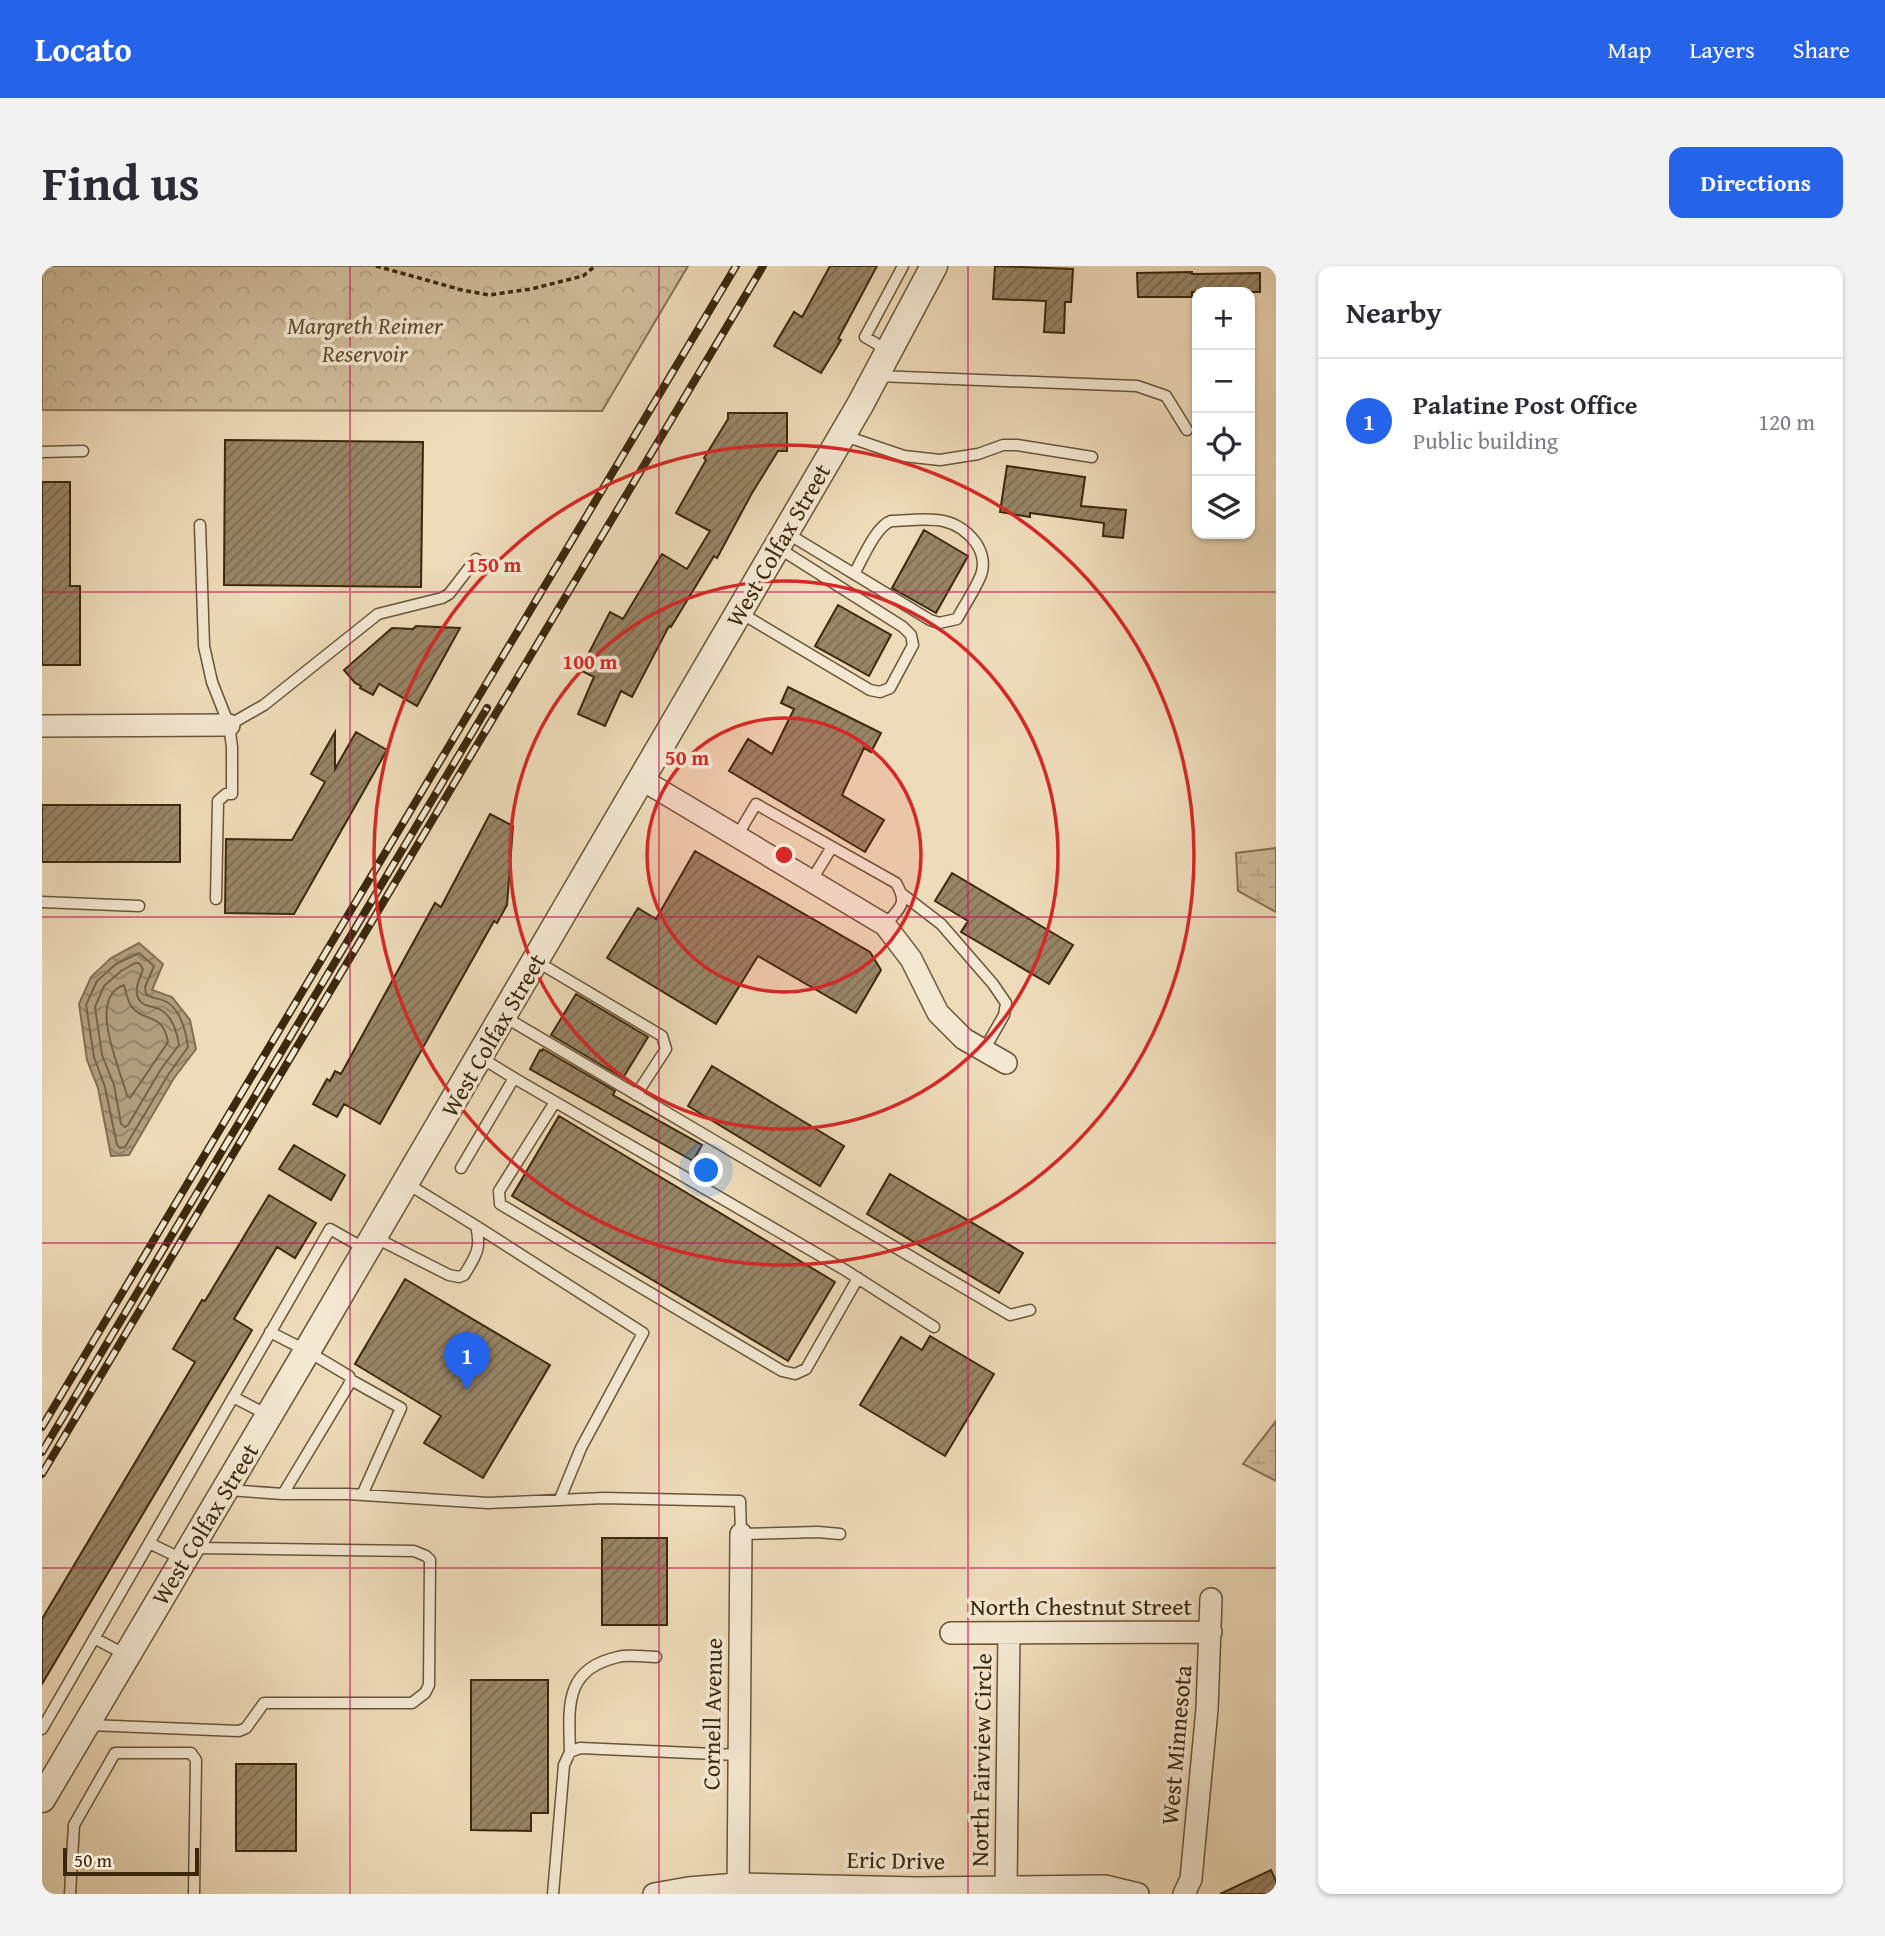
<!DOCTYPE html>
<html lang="en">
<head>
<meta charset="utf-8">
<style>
  :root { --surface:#fff; --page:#f2f2f3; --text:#2b2b33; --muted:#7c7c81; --line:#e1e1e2; --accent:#2563eb }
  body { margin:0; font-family:"Gentium Book Plus",serif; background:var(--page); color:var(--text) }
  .controls { position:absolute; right:21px; top:21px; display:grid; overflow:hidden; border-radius:14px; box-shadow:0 2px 5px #0004 }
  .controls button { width:63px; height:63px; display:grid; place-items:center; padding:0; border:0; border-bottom:2px solid var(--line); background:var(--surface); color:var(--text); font:35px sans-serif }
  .scale { position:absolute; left:21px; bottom:18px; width:136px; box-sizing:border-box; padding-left:7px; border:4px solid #3b280d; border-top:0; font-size:19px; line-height:24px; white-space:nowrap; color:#3b280d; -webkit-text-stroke:5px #f4e8d2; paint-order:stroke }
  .you { position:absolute; left:665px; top:905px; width:24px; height:24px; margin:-18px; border:5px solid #fff; border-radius:50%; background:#1a73e8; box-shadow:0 0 0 10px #1a73e833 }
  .badge { display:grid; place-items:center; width:46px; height:46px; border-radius:50%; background:var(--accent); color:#fff; font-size:23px; font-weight:700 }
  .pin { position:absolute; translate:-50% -58px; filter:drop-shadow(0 2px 4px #0008) }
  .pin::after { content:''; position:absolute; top:37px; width:24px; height:21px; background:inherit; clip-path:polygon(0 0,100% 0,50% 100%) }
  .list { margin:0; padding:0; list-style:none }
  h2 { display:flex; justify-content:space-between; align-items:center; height:91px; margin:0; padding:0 28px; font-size:30px }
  h2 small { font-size:23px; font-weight:400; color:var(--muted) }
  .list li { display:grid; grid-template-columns:46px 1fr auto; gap:21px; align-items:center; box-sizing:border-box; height:126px; padding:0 28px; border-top:2px solid var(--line) }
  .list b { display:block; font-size:26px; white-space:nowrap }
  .list p { margin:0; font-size:23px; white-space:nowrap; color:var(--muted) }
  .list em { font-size:23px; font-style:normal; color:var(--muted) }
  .icon { flex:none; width:38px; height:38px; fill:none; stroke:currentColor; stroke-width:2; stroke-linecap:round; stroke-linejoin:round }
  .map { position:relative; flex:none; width:1234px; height:1628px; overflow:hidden; border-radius:14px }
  header { display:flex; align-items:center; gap:42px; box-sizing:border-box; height:98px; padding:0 35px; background:var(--accent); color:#fff }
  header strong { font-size:33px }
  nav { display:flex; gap:38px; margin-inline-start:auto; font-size:24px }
  .intro { display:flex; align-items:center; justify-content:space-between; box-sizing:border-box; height:168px; padding:0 42px }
  h1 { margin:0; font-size:49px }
  .button { padding:18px 32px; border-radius:14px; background:var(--accent); color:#fff; font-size:24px; font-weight:700 }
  main { display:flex; gap:42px; padding:0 42px }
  aside { flex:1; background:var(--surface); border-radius:14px; box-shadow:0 2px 5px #0004 }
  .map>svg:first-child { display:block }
</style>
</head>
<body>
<header>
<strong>Locato</strong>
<nav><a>Map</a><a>Layers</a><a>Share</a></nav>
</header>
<div class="intro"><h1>Find us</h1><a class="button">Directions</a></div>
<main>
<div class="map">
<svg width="1234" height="1628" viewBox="0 0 1234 1628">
  <defs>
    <pattern id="wetland-marsh" width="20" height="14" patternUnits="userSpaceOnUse" patternTransform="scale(1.75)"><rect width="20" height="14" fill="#d0bd9c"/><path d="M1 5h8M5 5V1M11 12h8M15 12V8" fill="none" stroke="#b4a285"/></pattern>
    <pattern id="park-crowns" width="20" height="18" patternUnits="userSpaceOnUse" patternTransform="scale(1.75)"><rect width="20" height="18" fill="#d0bd9c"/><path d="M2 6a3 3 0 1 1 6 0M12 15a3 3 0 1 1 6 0" fill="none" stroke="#b4a285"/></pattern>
    <pattern id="water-waves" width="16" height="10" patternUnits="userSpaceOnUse" patternTransform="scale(1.75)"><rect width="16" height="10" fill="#b19e7f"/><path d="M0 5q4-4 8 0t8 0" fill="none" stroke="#918166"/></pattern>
    <pattern id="building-hatch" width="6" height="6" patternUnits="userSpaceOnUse" patternTransform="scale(1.75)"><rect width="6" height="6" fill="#988566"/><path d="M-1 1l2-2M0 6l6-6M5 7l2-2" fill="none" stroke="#7d6d52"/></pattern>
  </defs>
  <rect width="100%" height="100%" fill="#eedbb9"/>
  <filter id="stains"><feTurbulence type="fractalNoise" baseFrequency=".00286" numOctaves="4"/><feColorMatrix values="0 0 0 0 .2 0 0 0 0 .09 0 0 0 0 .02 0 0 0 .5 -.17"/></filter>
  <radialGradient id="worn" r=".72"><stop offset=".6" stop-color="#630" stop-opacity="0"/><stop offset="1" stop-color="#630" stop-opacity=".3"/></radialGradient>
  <path fill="url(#wetland-marsh)" stroke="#867254" stroke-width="2" d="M1234,582v64l-38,-21 -2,-38z
    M1234,1155v60l-33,-17z"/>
  <path fill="url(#park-crowns)" stroke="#867254" stroke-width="2" d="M0,0h646l-86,145 -560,-1z"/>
  <path fill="url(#water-waves)" stroke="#826f51" stroke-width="2" d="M97,677l24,21 -11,26 20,7 18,23 6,29 -22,29 -45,77 -18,1 -13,-68 -11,-28 -8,-56 12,-27 20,-19z"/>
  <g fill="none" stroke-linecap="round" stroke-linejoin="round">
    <path stroke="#766346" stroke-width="2" d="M97,687l15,13 -9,21 1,7c6,5 14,4 21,8 14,9 19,30 21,45l-20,28 -43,72 -5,1 -3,-3 -12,-58 -11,-30 -8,-52 11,-24 19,-17z
      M93,697h4l4,6c-4,12 -13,27 2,36 5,2 12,2 16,5 12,7 16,22 18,35l-18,24 -33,56 -3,2 -4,-3 -7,-39 -12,-30 -7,-48 9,-21 17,-15z
      M82,719c2,7 3,16 8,22 14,17 30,4 36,35l-38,56 -3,-2c-6,-26 -41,-98 -3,-111z"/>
  </g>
  <path fill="url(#building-hatch)" stroke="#3b280d" stroke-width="2" d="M788,0h47l-39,73 3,1 -20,33 -47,-27 20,-34 8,5z
    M953,0l78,3 -2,33h-6l-1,31 -20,-1 2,-31 -53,-2z
    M1150,6v2l68,-1v19h-68v5h-54l-1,-24z
    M686,147h59v38h-9l-26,42 -35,65 -3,-2 -43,71 -2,-1 -37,71 -11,-6 -16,35 -27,-12 16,-37 -14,-7 30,-58 13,7 39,-65 25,15 23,-38 -34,-18 30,-53 -2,-2 24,-39z
    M183,174l198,2 -2,145 -197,-2z
    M965,200l78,11 -4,29 45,4 -3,28 -20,-2 1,-13 -74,-10v4l-30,-5z
    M0,216h28v104h10v79h-38z
    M882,264l44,26 -32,57 -44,-25z
    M796,339l53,30 -22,41 -54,-30z
    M374,360l44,2 -43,78 -38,-22 -6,11 -13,-7 1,-2 -6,-3 -11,-13 48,-42 21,1z
    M746,421l93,46 -10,19 -7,-4 -22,47 42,25 -19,32 -136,-81 19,-32 24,15 22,-45 -13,-6z
    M293,466v37l21,-37 31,18 -93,164 -69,-1 1,-74 66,1 33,-58 -14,-8z
    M0,539h138v57h-138z
    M448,548l23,12 -6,79 -10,18 -3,-2 -114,203 -36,-20 -7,13 -24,-13 14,-25 3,2 5,-10 6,3 94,-171 6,4z
    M653,585l175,101 11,18 -25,43 -98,-57 -42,68 -109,-66 31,-50 18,11z
    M910,607l121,72 -24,39 -88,-52 7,-11 -33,-20z
    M534,728l72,43 -25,41 -72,-43z
    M501,783l72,42 -2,4 89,50 -9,16 -163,-92 10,-19 2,1z
    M670,800l132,80 -24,40 -132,-80z
    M517,850l276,166 -47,79 -276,-165z
    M252,879l51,30 -14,25 -52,-31z
    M848,908l133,79 -24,40 -132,-79z
    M227,929l47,28 -21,35 -18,-11 -43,72 18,11 -210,354v-65l153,-257 -22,-13 29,-49 3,1z
    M363,1013l145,86 -67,113 -59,-35 17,-27 -86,-52z
    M888,1070l64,38 -49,82 -85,-51 41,-68 21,13z
    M560,1272h65v87h-65z
    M429,1414h77v133h-17v18l-60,-1z
    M194,1498h60v87h-60z
    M1229,1604l5,11v13h-56z"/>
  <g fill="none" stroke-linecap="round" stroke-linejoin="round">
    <g stroke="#685538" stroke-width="13">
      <path id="service" d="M845,84l-22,-13 38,-71
        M835,110l260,10 29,10 21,34
        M800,169l62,21 36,4 38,-6 25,-9h14l75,12
        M0,186l41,-1
        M158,259l4,121 8,36 17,43 3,22v47h-6l-8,7 -2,98
        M743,266l145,88 9,3 18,-4c8,-15 18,-29 24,-44 4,-11 1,-23 -5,-32 -23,-31 -52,-23 -85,-22 -15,5 -29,39 -37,53
        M697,346l131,78 10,2 10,-4 23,-43 -2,-10 -8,-8 -126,-80
        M187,459l35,-20 114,-91 64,-16 7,-4 27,-35
        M695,570l19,-32 140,79c13,22 3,25 -11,42
        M769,615l21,-34
        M860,628l39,30 52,60 13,19 -2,12 -20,35
        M0,636l97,4
        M494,695l126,75 4,13 -30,46
        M461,750l507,299 20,-5
        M472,812l331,192 89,57
        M513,836l-56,89 1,13 282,167 13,3 11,-5 52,-91
        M419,902l53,-90 -34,-21
        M434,960l167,107 -62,115 -21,51
        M332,971l75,38 10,2 5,-2c11,-18 18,-26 12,-49l-70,-43
        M228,1066l37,19 42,25 2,4 -3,6 -65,108
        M309,1114l50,28 -39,87
        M191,1131l35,18
        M186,1224l55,4h65l140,9 116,-5 136,3 1,33 77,-2 22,2
        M107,1277l35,17
        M52,1372l32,17
        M47,1459l150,6 7,-3 18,-25h148l13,-10 4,-8 1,-125 -4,-4 -12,-5 -220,-3
        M0,1463l288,-500 37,21
        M528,1486c-1,-44 -7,-83 48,-95 11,-3 26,0 38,0
        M28,1628l4,-69 41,-72h76l5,7 -2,134
        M511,1628l11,-129 6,-13 10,-4 158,7"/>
    </g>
    <g stroke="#685538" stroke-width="24">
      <path id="minor" d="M0,460l187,-1
        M599,513l244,146 26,34 27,54 26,26 42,24
        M909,1367l260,-1
        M964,1621l3,-254
        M612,1628l34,-6 49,-4 180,4 188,-2 33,8
        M696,1628l3,-360
        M1142,1628l7,-15 16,-170 4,-110"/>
    </g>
    <g stroke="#685538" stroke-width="29">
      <path id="tertiary" d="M0,1533l265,-448 553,-946 74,-139"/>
    </g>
    <path stroke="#3b280d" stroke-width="3.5" stroke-dasharray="5 3.5" stroke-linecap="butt" d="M334,0l86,24 27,5 42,-6 52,-13 12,-10"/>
    <use href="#service" stroke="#f4e8d2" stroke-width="10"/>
    <use href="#minor" stroke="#f4e8d2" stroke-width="21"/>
    <use href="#tertiary" stroke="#f4e8d2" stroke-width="26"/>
    <g stroke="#3b280d" stroke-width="8">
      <path id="rail" d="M0,1161l694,-1161
        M0,1186l445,-744
        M0,1208l721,-1208"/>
    </g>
    <use href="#rail" stroke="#f4e8d2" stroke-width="5" stroke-dasharray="16" stroke-linecap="butt"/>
  </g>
  <path fill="none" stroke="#c2185b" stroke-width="2" stroke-opacity="0.55" d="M308,0v1628M617,0v1628M926,0v1628M0,326h1234M0,651h1234M0,977h1234M0,1302h1234"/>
  <circle cx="742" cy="589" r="137" fill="#d62828" fill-opacity=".12"/>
  <g fill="none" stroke="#d62828" stroke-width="3.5">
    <circle cx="742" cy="589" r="137"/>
    <circle cx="742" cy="589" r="274"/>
    <circle cx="742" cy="589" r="410"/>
  </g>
  <g text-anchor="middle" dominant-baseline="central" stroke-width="7" stroke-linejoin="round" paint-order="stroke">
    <g font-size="24" font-style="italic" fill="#604d31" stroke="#f4e8d2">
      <text x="323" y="59">Margreth Reimer<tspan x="323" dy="28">Reservoir</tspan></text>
    </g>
    <g font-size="24" fill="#3b280d" stroke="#f4e8d2">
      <text transform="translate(736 279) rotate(-60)">West Colfax Street</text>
      <text transform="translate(451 769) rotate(-60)">West Colfax Street</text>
      <text transform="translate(163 1258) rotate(-59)">West Colfax Street</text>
      <text x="1039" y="1340">North Chestnut Street</text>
      <text transform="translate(670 1448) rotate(-89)">Cornell Avenue</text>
      <text transform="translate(1134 1479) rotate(-85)">West Minnesota</text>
      <text transform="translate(939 1494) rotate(-89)">North Fairview Circle</text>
      <text transform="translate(854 1594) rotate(1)">Eric Drive</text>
    </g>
  </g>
  <circle cx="742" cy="589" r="10" fill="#d62828" stroke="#f4e8d2" stroke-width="3.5"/>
  <g font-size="21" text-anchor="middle" font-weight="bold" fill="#d62828" stroke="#f4e8d2" stroke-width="7" stroke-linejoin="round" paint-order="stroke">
    <text x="452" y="306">150 m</text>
    <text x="548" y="403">100 m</text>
    <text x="645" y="499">50 m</text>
  </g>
  <rect width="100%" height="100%" filter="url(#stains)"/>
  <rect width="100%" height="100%" fill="url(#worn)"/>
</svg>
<div class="controls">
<button>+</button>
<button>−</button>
<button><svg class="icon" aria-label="locate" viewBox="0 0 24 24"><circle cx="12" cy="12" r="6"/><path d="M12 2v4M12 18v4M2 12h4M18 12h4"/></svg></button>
<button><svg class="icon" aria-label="layers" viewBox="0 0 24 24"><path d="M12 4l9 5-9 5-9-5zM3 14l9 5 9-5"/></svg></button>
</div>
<div class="scale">50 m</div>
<div class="you"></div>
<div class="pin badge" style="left:425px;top:1124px">1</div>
</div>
<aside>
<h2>Nearby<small></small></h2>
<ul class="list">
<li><span class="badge">1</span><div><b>Palatine Post Office</b><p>Public building</p></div><em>120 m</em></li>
</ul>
</aside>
</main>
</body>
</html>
